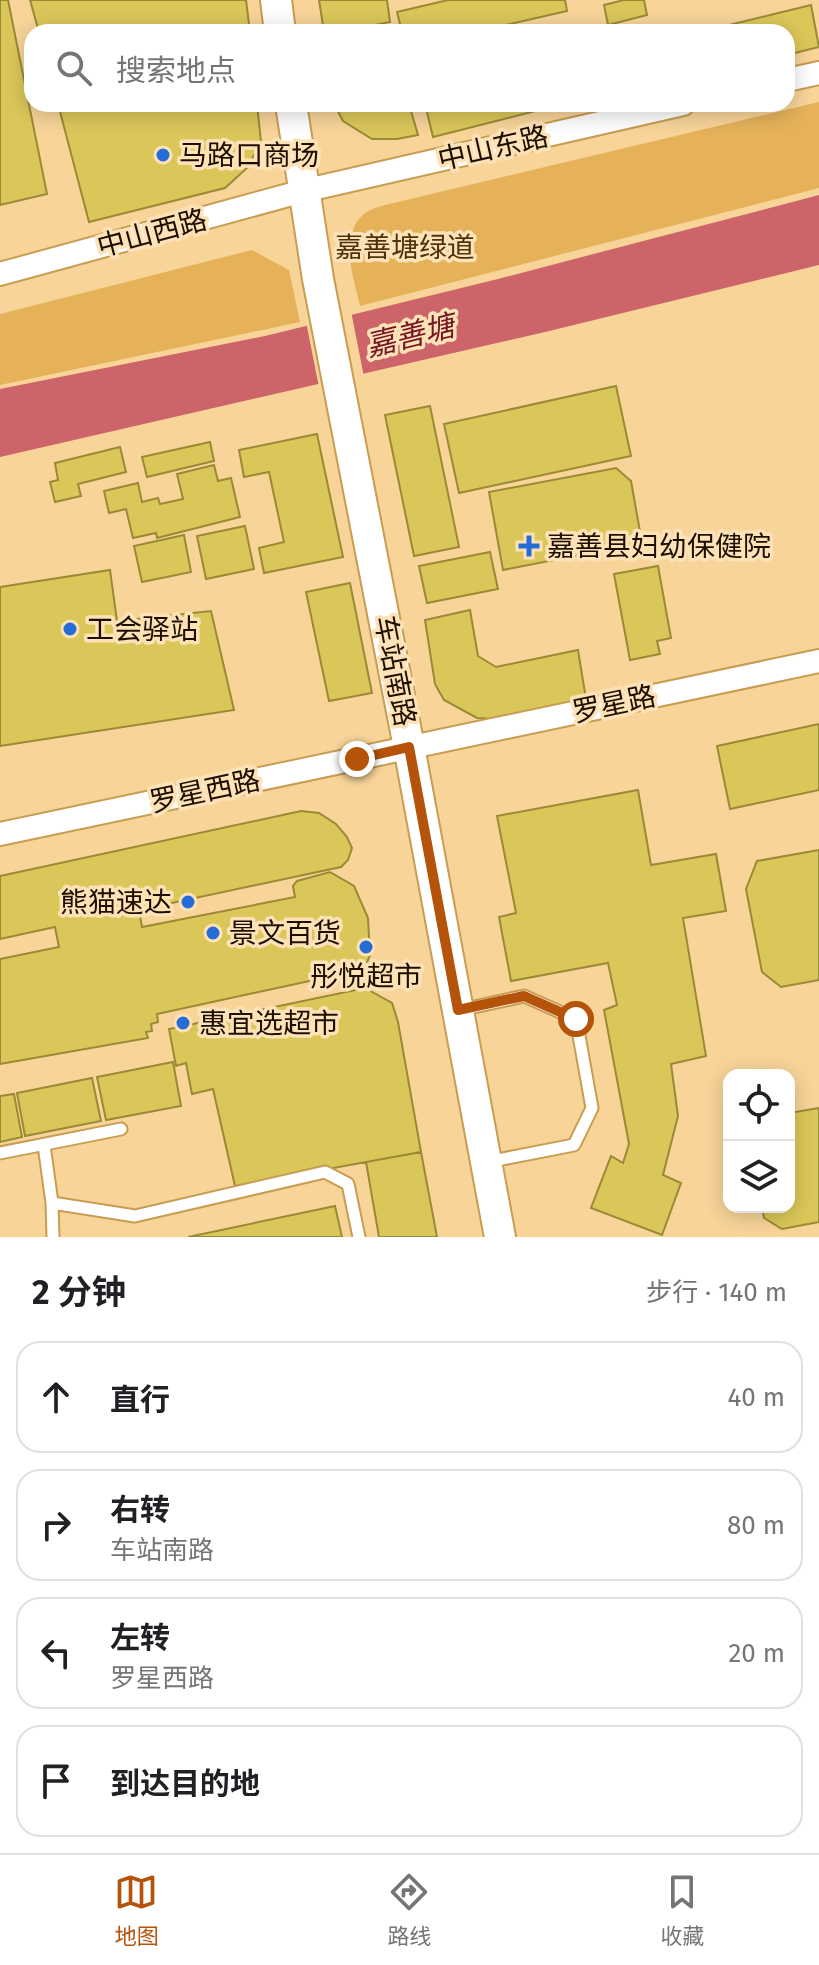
<!DOCTYPE html>
<html lang="zh">
<head>
<meta charset="utf-8">
<style>
  :root { --surface:#fff; --page:#f6f6f6; --text:#202124; --muted:#757577; --line:#e0e0e0; --accent:#b45309 }
  body { margin:0; font-family:"Fira Sans","Noto Sans SC",sans-serif; background:var(--page); color:var(--text) }
  .controls { position:absolute; right:24px; bottom:24px; display:grid; overflow:hidden; border-radius:16px; box-shadow:0 4px 20px #0003 }
  .controls button { width:72px; height:72px; display:grid; place-items:center; padding:0; border:0; border-bottom:2px solid var(--line); background:var(--surface); color:var(--text); font:40px sans-serif }
  .stop { position:absolute; width:24px; height:24px; margin:-18px; border:6px solid #b45309; border-radius:50%; background:#fff }
  .stop.end { background:#b45309; border-color:#fff; box-shadow:0 2px 8px #0008 }
  .list { margin:0; padding:0; list-style:none }
  h2 { display:flex; justify-content:space-between; align-items:center; height:104px; margin:0; padding:0 32px; font-size:34px }
  h2 small { font-size:26px; font-weight:400; color:var(--muted) }
  .list li { display:grid; grid-template-columns:52px 1fr auto; gap:24px; align-items:center; box-sizing:border-box; height:112px; margin:0 16px 16px; padding:0 16px; border:2px solid var(--line); border-radius:24px }
  .list b { display:block; font-size:30px; white-space:nowrap }
  .list p { margin:0; font-size:26px; white-space:nowrap; color:var(--muted) }
  .list em { font-size:26px; font-style:normal; color:var(--muted) }
  .icon { flex:none; width:44px; height:44px; fill:none; stroke:currentColor; stroke-width:2; stroke-linecap:round; stroke-linejoin:round }
  .map { position:relative; flex:none; width:819px; height:1237px; overflow:hidden }
  .search { position:absolute; background:var(--surface); box-shadow:0 4px 20px #0003; left:24px; right:24px; top:24px; height:88px; display:flex; align-items:center; gap:20px; box-sizing:border-box; padding:0 28px; border-radius:24px; color:var(--muted); font-size:30px }
  .sheet { height:616px; background:var(--surface) }
  nav { display:flex; justify-content:space-around; align-items:center; box-sizing:border-box; height:112px; border-top:2px solid var(--line); background:var(--surface); font-size:22px; color:var(--muted) }
  nav a { display:grid; justify-items:center; gap:4px }
  nav .on { color:var(--accent) }
  .map>svg:first-child { display:block }
</style>
</head>
<body>
<div class="map">
<svg width="819" height="1237" viewBox="0 0 819 1237">
  <rect width="100%" height="100%" fill="#f8d499"/>
  <path fill="#e5b25a" d="M819,102v86l-459,118c-6,-27 -22,-70 4,-92 4,-4 12,-6 17,-8z
    M252,250l37,20 11,52 -300,63v-71z"/>
  <path fill="#cc6469" d="M819,195v70l-278,68 -541,124v-68l265,-53 233,-57z"/>
  <path fill="#f8d499" d="M351,311l13,66 -45,10 -13,-65z"/>
  <path fill="#dbc759" stroke="#9a8a35" stroke-width="2" d="M0,0h8l39,194 -47,11z
    M30,0h216l4,32h-211z
    M319,0h68l3,22 -50,10h-16z
    M448,0h117l2,11 -92,21h-73l-5,-20z
    M624,0h20l3,15 -39,10 -4,-20z
    M811,5l8,42 -32,8v-23h-87z
    M58,104h199l4,38 -14,26 -22,20 -136,34z
    M334,104h75l9,31 -21,4h-25l-29,-18z
    M425,104h138l-130,33z
    M616,386l15,70 -172,37 -15,-69z
    M430,406l29,141 -45,9 -29,-141z
    M317,434l26,123 -79,16 -5,-25 25,-6 -15,-70 -25,5 -5,-27z
    M210,442l4,19 -67,16 -5,-20z
    M120,447l6,25 -48,12 3,12 -26,6 -5,-20 8,-2 -3,-17z
    M214,465l4,16 13,-3 9,39 -83,21 -1,-5 -23,5 -7,-29 -17,4 -5,-22 34,-8 4,19 16,-4 2,6 23,-5 -6,-25z
    M616,468l15,13 11,62 -139,27 -14,-78z
    M245,526l9,43 -48,10 -9,-43z
    M184,535l7,37 -49,10 -8,-36z
    M490,552l8,37 -71,14 -8,-37z
    M658,566l13,72 -14,3 3,13 -30,6 -16,-86z
    M110,570l7,51 94,-10 23,99 -234,36v-159z
    M350,583l22,110 -43,8 -23,-109z
    M470,610l8,46 18,11 82,-17 8,49 -90,20 -19,-1 -33,-18 -9,-16 -10,-64z
    M819,724v66l-89,19 -13,-63z
    M638,790l13,75 65,-11 10,57 -43,7 23,138 -35,8 7,52 -15,59 18,8 -19,52 -71,-27 20,-52 12,7 6,-19 -25,-134 13,-5 -9,-42 -97,18 -12,-64 17,-4 -19,-97z
    M301,811l18,2 17,11 11,13 5,11 -4,12 -7,7 -202,43 3,17 153,-30 -2,-11 4,-5 33,-9 24,14 14,32 2,37 -7,18 -9,9 -8,3 -18,-8 -171,37 1,8 -7,2 1,7 -6,1 2,6 -148,26v-105l59,-12 -4,-20 -55,12v-63z
    M819,850v130l-38,7 -19,-15 -16,-83 11,-28z
    M365,988l27,15 6,19 23,130 -186,34 -22,-97 -21,5 -6,-31 -10,3 -7,-37z
    M173,1062l8,44 -75,14 -9,-43z
    M92,1078l9,43 -76,15 -8,-43z
    M14,1094l8,43 -22,5v-46z
    M819,1108v114l-37,7 -18,-11 -2,-11h27v-94z
    M421,1152l16,85h-58l-13,-75z
    M335,1206l7,31h-154z"/>
  <g fill="none" stroke-linecap="round" stroke-linejoin="round">
    <g stroke="#c89d52" stroke-width="15">
      <path id="lane" d="M460,1010l64,-14 52,23 16,89 -18,37 -87,17
        M44,1145l8,58 1,34
        M0,1153l121,-24
        M52,1203l83,13 190,-44 23,12 11,53"/>
    </g>
    <g stroke="#c89d52" stroke-width="26">
      <path id="street" d="M787,80l32,-7
        M0,274l303,-83 380,-87
        M0,834l819,-173"/>
    </g>
    <g stroke="#c89d52" stroke-width="34">
      <path id="secondary" d="M276,0l4,32
        M291,104l27,175 91,468 91,490"/>
    </g>
    <use href="#lane" stroke="#fff" stroke-width="11"/>
    <use href="#street" stroke="#fff" stroke-width="22"/>
    <use href="#secondary" stroke="#fff" stroke-width="30"/>
  </g>
  <g fill="none" stroke-linecap="round" stroke-linejoin="round">
    <path stroke="#b45309" stroke-width="10" d="M357,759l52,-12 49,263 66,-14 52,23"/>
  </g>
  <g fill="#256cd7" stroke="#fee2b7" stroke-width="3">
    <circle cx="163" cy="155" r="8"/>
    <path d="M525 534h8v8h8v8h-8v8h-8v-8h-8v-8h8z"/>
    <circle cx="70" cy="629" r="8"/>
    <circle cx="188" cy="902" r="8"/>
    <circle cx="213" cy="933" r="8"/>
    <circle cx="366" cy="947" r="8"/>
    <circle cx="183" cy="1023" r="8"/>
  </g>
  <g text-anchor="middle" dominant-baseline="central" stroke-width="7" stroke-linejoin="round" paint-order="stroke">
    <g font-size="28" fill="#1c0f00" stroke="#fee2b7">
      <text transform="translate(493 148) rotate(-13)">中山东路</text>
      <text transform="translate(152 233) rotate(-15)">中山西路</text>
      <text transform="translate(395 671) rotate(79)">车站南路</text>
      <text transform="translate(614 704) rotate(-12)">罗星路</text>
      <text transform="translate(205 791) rotate(-12)">罗星西路</text>
    </g>
    <g font-size="28" fill="#1c0f00" stroke="#fee2b7" text-anchor="start">
      <text x="179" y="155">马路口商场</text>
      <text x="547" y="546">嘉善县妇幼保健院</text>
      <text x="86" y="629">工会驿站</text>
      <text x="172" y="902" text-anchor="end">熊猫速达</text>
      <text x="229" y="933">景文百货</text>
      <text x="366" y="976" text-anchor="middle">彤悦超市</text>
      <text x="199" y="1023">惠宜选超市</text>
    </g>
    <g font-size="28" fill="#4b3409" stroke="#fee2b7">
      <text x="405" y="247">嘉善塘绿道</text>
    </g>
    <g font-size="30" font-style="italic" fill="#741422" stroke="#fee2b7">
      <text transform="translate(410 336) rotate(-14)">嘉善塘</text>
    </g>
  </g>
</svg>
<div class="controls">
<button><svg class="icon" aria-label="locate" viewBox="0 0 24 24"><circle cx="12" cy="12" r="6"/><path d="M12 2v4M12 18v4M2 12h4M18 12h4"/></svg></button>
<button><svg class="icon" aria-label="layers" viewBox="0 0 24 24"><path d="M12 4l9 5-9 5-9-5zM3 14l9 5 9-5"/></svg></button>
</div>
<div class="stop" style="left:576px;top:1019px"></div>
<div class="stop end" style="left:357px;top:759px"></div>
<div class="search"><svg class="icon" aria-label="search" viewBox="0 0 24 24"><circle cx="10" cy="10" r="6"/><path d="M15 15l6 6"/></svg>搜索地点</div>
</div>
<section class="sheet">
<h2>2 分钟<small>步行 · 140 m</small></h2>
<ul class="list">
<li><svg class="icon" aria-label="ahead" viewBox="0 0 24 24"><path d="M12 20V5M6 11l6-6 6 6"/></svg><div><b>直行</b></div><em>40 m</em></li>
<li><svg class="icon" aria-label="right" viewBox="0 0 24 24"><path d="M7 20v-9h11M14 6l5 5-5 5"/></svg><div><b>右转</b><p>车站南路</p></div><em>80 m</em></li>
<li><svg class="icon" aria-label="left" viewBox="0 0 24 24"><path d="M17 20v-9H6M10 6l-5 5 5 5"/></svg><div><b>左转</b><p>罗星西路</p></div><em>20 m</em></li>
<li><svg class="icon" aria-label="arrive" viewBox="0 0 24 24"><path d="M6 21V4h12l-3 4 3 4H6"/></svg><div><b>到达目的地</b></div></li>
</ul>
</section>
<nav>
<a class="on"><svg class="icon" aria-label="map" viewBox="0 0 24 24"><path d="M3 6l6-2 6 2 6-2v14l-6 2-6-2-6 2zM9 4v14M15 6v14"/></svg>地图</a>
<a><svg class="icon" aria-label="directions" viewBox="0 0 24 24"><path d="M12 3l9 9-9 9-9-9zM9 14v-3h6M13 9l2 2-2 2"/></svg>路线</a>
<a><svg class="icon" aria-label="saved" viewBox="0 0 24 24"><path d="M7 4h10v16l-5-4-5 4z"/></svg>收藏</a>
</nav>
</body>
</html>
